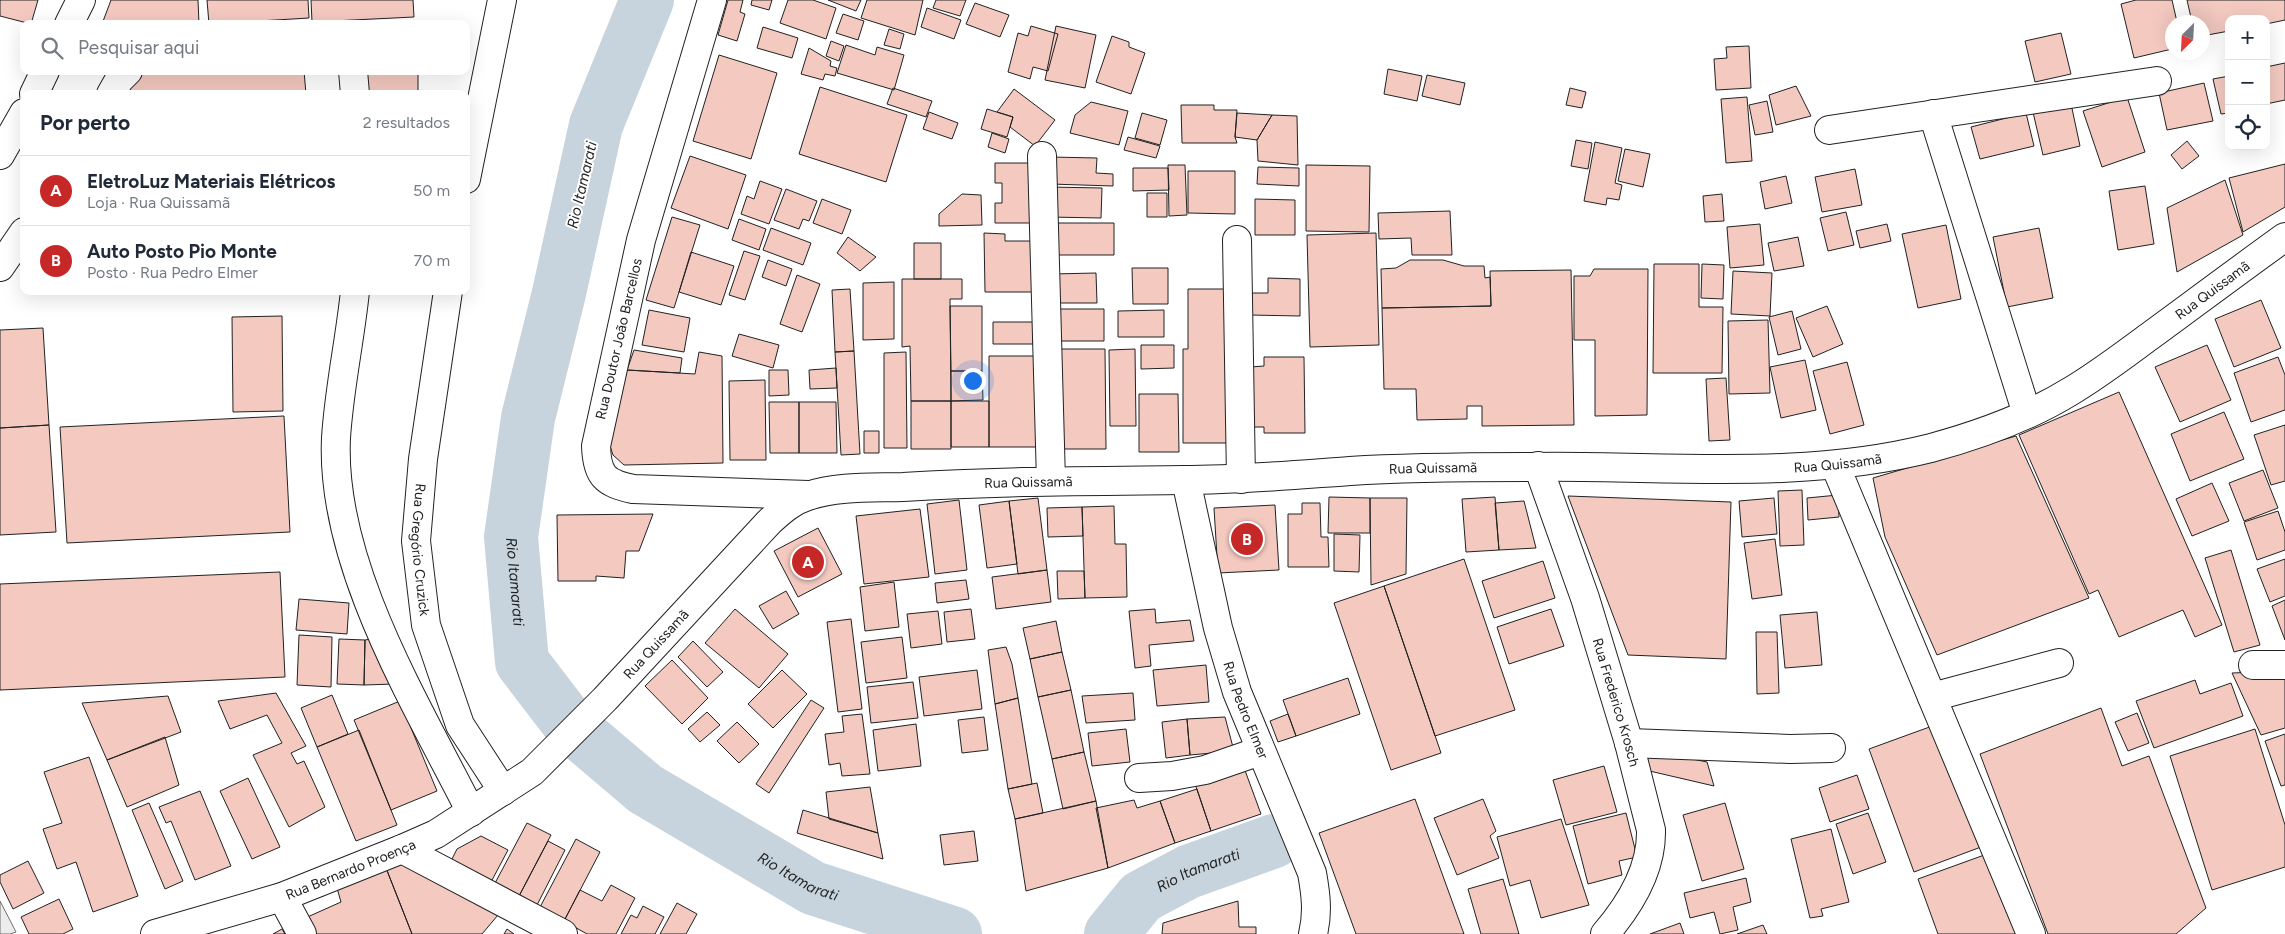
<!DOCTYPE html>
<html lang="pt">
<head>
<meta charset="utf-8">
<style>
  :root { --surface:#fff; --page:#f6f6f7; --text:#1f2937; --muted:#747a83; --line:#e0e1e3; --accent:#c62828 }
  body { margin:0; font-family:Figtree,sans-serif; background:var(--page); color:var(--text) }
  .controls { position:absolute; right:15px; top:15px; display:grid; overflow:hidden; border-radius:10px; box-shadow:0 5px 20px #0002 }
  .controls button { width:45px; height:45px; display:grid; place-items:center; padding:0; border:0; border-bottom:1px solid var(--line); background:var(--surface); color:var(--text); font:25px sans-serif }
  .compass { position:absolute; left:2165px; top:15px; width:45px; height:45px; border-radius:50%; background:var(--surface); box-shadow:0 5px 20px #0002; rotate:204deg }
  .you { position:absolute; left:972px; top:380px; width:18px; height:18px; margin:-12px; border:4px solid #fff; border-radius:50%; background:#1a73e8; box-shadow:0 0 0 8px #1a73e833 }
  .badge { display:grid; place-items:center; width:32px; height:32px; border-radius:50%; background:var(--accent); color:#fff; font-size:16px; font-weight:700 }
  .pin { position:absolute; translate:-50% -50%; border:2px solid #fff; box-shadow:0 1px 5px #0006 }
  .list { margin:0; padding:0; list-style:none }
  h2 { display:flex; justify-content:space-between; align-items:center; height:65px; margin:0; padding:0 20px; font-size:21px }
  h2 small { font-size:16px; font-weight:400; color:var(--muted) }
  .list li { display:grid; grid-template-columns:32px 1fr auto; gap:15px; align-items:center; box-sizing:border-box; height:70px; padding:0 20px; border-top:1px solid var(--line) }
  .list b { display:block; font-size:19px; white-space:nowrap }
  .list p { margin:0; font-size:16px; white-space:nowrap; color:var(--muted) }
  .list em { font-size:16px; font-style:normal; color:var(--muted) }
  .icon { flex:none; width:28px; height:28px; fill:none; stroke:currentColor; stroke-width:2; stroke-linecap:round; stroke-linejoin:round }
  .map { position:relative; flex:none; width:2285px; height:934px; overflow:hidden }
  .search { position:absolute; background:var(--surface); box-shadow:0 5px 20px #0002; left:20px; top:20px; width:450px; height:55px; display:flex; align-items:center; gap:12px; box-sizing:border-box; padding:0 18px; border-radius:10px; color:var(--muted); font-size:19px }
  .panel { position:absolute; background:var(--surface); box-shadow:0 5px 20px #0002; left:20px; top:90px; width:450px; height:205px; border-radius:10px }
  .map>svg:first-child { display:block }
</style>
</head>
<body>
<div class="map">
<svg width="2285" height="934" viewBox="0 0 2285 934">
  <rect width="100%" height="100%" fill="#fff"/>
  <path fill="#ededed" stroke="#6f6f6f" d="M0,901l16,31 -6,2h-10z"/>
  <g fill="none" stroke-linecap="round" stroke-linejoin="round">
    <g stroke="#c7d3dd" stroke-width="54">
      <path id="s1" d="M647,0l-51,125 -37,168 -31,125 -17,119 11,125 49,64 74,63 168,99 142,46"/>
      <path id="s2" d="M1111,934l30,-37 47,-25 86,-31"/>
    </g>
  </g>
  <path fill="#f3c9c0" stroke="#222" d="M0,0h38l-7,24 -31,-8z
    M111,0h87l1,24h-97z
    M207,0h101l1,18 -100,6z
    M311,0h102l1,17 -102,5z
    M728,0h15l-3,12 5,2 -8,27 -19,-6z
    M752,0h20l-3,10 -18,-5z
    M788,0h25l23,8 -10,31 -46,-16z
    M828,0h33l-5,11z
    M867,0h56l-8,35 -54,-17z
    M936,0h30l-6,16 -27,-8z
    M2136,0h36l5,22h-5v27l-38,9 -13,-54z
    M2187,0h98v20l-19,4v-5h-37v12l-27,5v-14h-10z
    M975,3l34,12 -9,22 -34,-13z
    M927,8l34,12 -7,19 -33,-12z
    M843,14l21,7 -6,19 -22,-7z
    M1031,26l27,8 -10,37 -15,-4 -3,12 -22,-7 10,-39 10,3z
    M1056,26l40,9 -11,53 -40,-8z
    M763,27l35,11 -6,20 -35,-10z
    M889,29l15,5 -4,15 -16,-4z
    M2061,33l10,41 -36,8 -10,-41z
    M1112,36l17,6v5l16,6 -14,41 -35,-12z
    M831,41l13,5 -5,15 -13,-5z
    M846,45l29,10 2,-8 27,8 -10,35 -57,-17z
    M1749,46l2,42 -35,2 -2,-31 13,-1 -1,-11z
    M809,48l22,13 -1,5 7,2 -2,8 -10,-2 -2,6 -22,-6z
    M719,55l58,18 -26,86 -58,-18z
    M2285,63v37l-19,4v-37z
    M1388,69l34,7 -5,25 -33,-7z
    M129,71h175l2,23h-188z
    M367,71h51v23h-51z
    M1427,75l38,8 -5,22 -38,-9z
    M2229,76v37l-8,1 -8,-35z
    M2204,83l9,38 -46,9 -8,-37z
    M1796,86l15,30 -35,9 -7,-30z
    M820,87l87,28 -21,67 -87,-28z
    M893,88l39,13 -6,16 -39,-13z
    M1570,88l16,4 -4,16 -16,-3z
    M1014,89l41,31 -20,26 -25,-19 3,-10 -16,-5z
    M1747,97l5,64 -26,2 -5,-64z
    M2127,97l18,55 -43,15 -19,-56z
    M2070,99l10,47 -37,9 -11,-47z
    M1767,101l6,31 -18,3 -6,-30z
    M1091,102l37,9 -9,34 -49,-12 5,-18z
    M1181,105h33v5h23l-2,27 2,6h-55z
    M987,109l26,8 -6,20 -26,-8z
    M929,112l29,11 -6,16 -29,-10z
    M1142,113l25,7 -7,25 -25,-7z
    M1237,113l35,2 -15,25 -22,-3z
    M2026,113l8,33 -54,13 -9,-32z
    M1272,115l25,1 1,49 -40,-4 -1,-21z
    M992,133l17,6 -4,14 -17,-6z
    M1128,137l32,9 -4,12 -32,-8z
    M1576,140l16,3 -4,26 -17,-3z
    M2187,141l12,15 -17,13 -11,-14z
    M1595,142l27,6 -7,35 7,2 -3,15 -12,-2 -1,7 -22,-4z
    M1625,149l25,5 -7,33 -25,-6z
    M690,156l56,19 -18,54 -57,-21z
    M1051,157l46,1 -1,15 17,1v12l-63,-2z
    M995,163h36l1,60h-37v-20h7v-20h-7z
    M2285,164v43l-42,25 -14,-54z
    M1168,165h17l2,50 -18,1z
    M1306,165l64,1 -1,66 -63,-1z
    M1258,167l41,1v18l-42,-2z
    M1133,168h35l1,22 -36,1z
    M1855,169l7,36 -40,7 -7,-35z
    M1188,171h47v43l-47,-1z
    M1786,176l6,27 -27,6 -5,-27z
    M2225,180l18,55 -66,37 -10,-64z
    M760,181l22,8 -13,35 -28,-10 6,-18 7,3z
    M2145,186l9,58 -36,6 -9,-59z
    M1049,187l53,1 -1,30 -52,-1z
    M786,189l31,12 -8,20 -6,-2 -4,10 -25,-9z
    M1147,193h20v24h-20z
    M962,194l19,1 1,30 -43,1v-12z
    M1722,194l2,27 -19,1 -2,-26z
    M822,199l29,11 -9,24 -29,-11z
    M1255,199l40,1v35h-40z
    M1450,211l2,44h-40l-1,-17 -32,1 -1,-26z
    M1846,212l8,33 -26,6 -8,-33z
    M672,217l28,8 -26,83 -28,-8z
    M739,219l27,10 -7,21 -27,-10z
    M1052,223h62v32h-61z
    M1760,224l4,41 -34,3 -3,-41z
    M1887,224l4,17 -31,7 -4,-17z
    M1946,225l15,74 -43,9 -16,-74z
    M771,228l40,15 -8,22 -40,-15z
    M2039,228l14,70 -46,9 -14,-70z
    M984,233l21,1v7h27v51h-47z
    M1376,233l3,112 -69,2 -3,-112z
    M848,237l28,20 -16,14 -23,-18z
    M1798,237l6,29 -30,5 -6,-28z
    M914,243h27v36h-27z
    M744,251l16,5 -15,44 -16,-5z
    M691,252l43,14 -13,39 -42,-13z
    M768,260l24,9 -6,17 -24,-9z
    M1410,260h33l21,6h20l1,12 5,-1 1,29 -109,2 -1,-39 15,-1z
    M1654,264h45v43h24l-1,66h-69z
    M1702,264l22,1 -1,34 -22,-1z
    M1132,268h36v36h-35z
    M1594,269h54l-1,146 -52,1v-76h-21v-64h16z
    M1571,270l3,155 -92,1v-20h-15v13l-50,1 -1,-31h-32l-2,-81 109,-2 -1,-35z
    M1733,271l39,2 -2,43 -39,-2z
    M1096,273l1,30h-45v-29z
    M797,275l23,9 -18,48 -22,-8z
    M1268,278l32,1v37l-51,-1v-22h19z
    M902,279h60v20h-12l1,102h-40l-1,-55 -8,1z
    M894,282v57l-31,1v-57z
    M850,289l4,62 -19,1 -3,-62z
    M1188,289h38l1,154h-44v-94h5z
    M2261,300l20,48 -47,19 -19,-48z
    M950,306h32v65h-31z
    M1827,306l16,38 -30,13 -17,-39z
    M1053,309h51v32h-51z
    M649,310l41,8 -6,34 -42,-7z
    M1164,310v27h-46v-26z
    M1792,311l9,38 -23,6 -9,-38z
    M282,316l1,95 -50,1 -1,-95z
    M1768,320l2,73 -41,1 -1,-73z
    M993,322h40v22h-40z
    M43,328l6,97 -49,3v-98z
    M739,334l40,11 -6,23 -41,-12z
    M1141,345h33v23l-33,1z
    M2207,345l24,55 -51,22 -25,-55z
    M1057,349h48l1,100h-49z
    M1135,349l1,77h-26l-1,-76z
    M634,350l48,8 -2,15 -53,-3z
    M854,351l6,103 -19,1 -6,-103z
    M699,352l23,4 1,107 -99,2 -11,-10 -4,-12 18,-73 68,4z
    M906,352l1,96h-23v-95z
    M989,356h49l1,91h-50z
    M1264,357h40l1,76h-41v-6h-14v-60l14,-1z
    M2278,357l7,18v35l-34,12 -17,-49z
    M1805,360l11,50 -35,8 -11,-51z
    M1847,362l17,63 -34,9 -17,-63z
    M836,368l1,20 -27,1 -1,-19z
    M769,370h19l1,25 -20,1z
    M951,371h31l1,29 -32,1z
    M1726,378l4,62 -21,1 -3,-62z
    M765,380l1,80h-36l-1,-79z
    M2119,392l103,233 -27,12 -12,-27 -64,27 -21,-47 -9,4 -70,-159z
    M1139,394h39l1,58h-40z
    M911,401h40v48h-40z
    M951,401h38v46h-38z
    M769,402h30v51h-29z
    M799,402h37l1,51h-38z
    M2224,412l20,47 -54,22 -19,-47z
    M284,416l6,116 -223,11 -7,-116z
    M49,425l7,107 -56,3v-107z
    M2285,425v56l-14,4 -17,-50z
    M864,431h15v22h-15z
    M2016,436l73,162 -152,57 -52,-118 -12,-59z
    M2263,470l15,38 -34,13 -15,-38z
    M2212,483l17,38 -37,15 -16,-37z
    M1802,490l2,55 -24,1 -2,-55z
    M1838,495l1,22 -31,3 -1,-22z
    M1568,496l163,6 -5,157 -98,-4z
    M1329,497l41,1v35h-42z
    M1495,497l4,53 -33,2 -4,-53z
    M1038,498l9,72 -29,4 -9,-73z
    M1370,498h37l-1,76 -35,11z
    M1774,498l3,36 -35,3 -3,-36z
    M959,500l8,70 -32,4 -8,-70z
    M1009,501l8,63 -30,4 -8,-63z
    M1524,501l12,47 -37,2 -4,-47z
    M1302,503h18l1,34h7l1,30h-41v-53h14z
    M1275,505l4,65 -61,3 -4,-65z
    M1114,506l1,38h11l1,53 -42,1 -3,-91z
    M1082,507l1,29 -35,1 -1,-29z
    M920,509l9,68 -65,7 -8,-68z
    M2278,511l7,21v18l-28,10 -13,-38z
    M653,514l-14,37h-13l-2,27 -28,-2v5h-38l-1,-66z
    M818,528l24,46 -44,23 -24,-46z
    M1334,534l26,1 -1,37 -25,-1z
    M1775,539l7,56 -30,4 -8,-56z
    M2231,550l29,95 -26,7 -29,-94z
    M1464,559l51,151 -80,26 -51,-150z
    M2285,559v37l-15,6 -13,-33z
    M1543,561l12,37 -61,20 -12,-37z
    M1047,570l4,32 -55,7 -4,-32z
    M1057,571h27l1,27 -27,1z
    M280,572l5,105 -285,13v-106z
    M966,580l3,19 -32,4 -2,-20z
    M894,582l5,45 -34,4 -5,-44z
    M1384,586l57,167 -50,17 -57,-167z
    M786,591l13,23 -26,15 -14,-23z
    M299,599l50,4 -2,31 -51,-4z
    M2285,600v40l-13,-34z
    M735,609l53,45 -29,34 -54,-45z
    M971,609l4,30 -28,3 -3,-30z
    M1155,609l1,14 34,-3 4,21 -45,4 2,21 -16,2 -6,-57z
    M1551,609l13,37 -55,18 -12,-37z
    M938,611l4,33 -31,4 -4,-34z
    M1817,612l5,53 -37,3 -5,-53z
    M851,619l11,90 -24,3 -11,-90z
    M1056,621l6,31 -32,7 -7,-31z
    M1756,632h21l2,61 -22,1z
    M299,635l33,2 -1,50 -34,-2z
    M902,637l5,41 -41,5 -5,-41z
    M339,639l26,1 -1,45 -27,-1z
    M371,639l23,45 -30,1 1,-45z
    M693,641l30,31 -16,15 -29,-30z
    M1006,647l6,17 6,34 -23,6 -7,-54z
    M1062,652l9,38 -33,7 -8,-38z
    M672,660l36,38 -26,26 -37,-38z
    M1206,665l3,37 -52,4 -4,-36z
    M782,670l25,24 -34,34 -25,-24z
    M977,670l5,39 -58,7 -5,-39z
    M2285,671v57l-24,7 -29,-62z
    M1348,678l12,36 -64,22 -13,-36z
    M2195,680l5,14 31,-11 12,33 -89,32 -18,-47z
    M913,682l5,36 -47,5 -4,-36z
    M1071,690l13,62 -32,7 -14,-62z
    M276,693l30,53 -15,7 6,11 7,-3 21,46 -36,20 -36,-72 29,-12 -15,-28 -37,14 -12,-28z
    M1133,693l2,27 -49,3 -4,-27z
    M332,695l16,39 -31,13 -16,-39z
    M168,696l13,36 -74,28 -25,-57z
    M1018,698l14,86 -24,5 -13,-85z
    M811,700l13,8 -55,85 -13,-9z
    M400,701l37,90 -46,19 -37,-90z
    M2101,708l21,58 27,-10 57,152 -30,26h-128l-68,-180z
    M707,712l13,13 -20,17 -12,-13z
    M2137,713l12,30 -21,8 -13,-29z
    M862,714l8,60 -28,2 -2,-13 -11,2 -4,-31 19,-2 -2,-16z
    M1288,714l8,22 -18,6 -8,-21z
    M984,717l4,33 -26,3 -4,-33z
    M1225,717l9,34 -44,4 -3,-36z
    M1187,719l3,36 -24,3 -4,-36z
    M737,722l22,22 -20,19 -22,-22z
    M916,724l5,42 -43,5 -5,-41z
    M1935,725l46,122 -67,25 -45,-123z
    M1126,729l4,33 -38,4 -4,-33z
    M2255,729l30,96v42l-73,23 -42,-134z
    M359,730l38,95 -41,16 -39,-94z
    M2285,734v51l-4,1 -16,-45z
    M165,737l14,48 -52,22 -20,-47z
    M1634,747l73,15 7,24 -73,-17z
    M1084,752l12,49 -33,8 -11,-50z
    M89,757l49,139 -45,16 -17,-50 -19,7 -14,-40 19,-6 -18,-51z
    M1243,765l18,49 -50,17 -17,-50z
    M1604,766l13,46 -51,13 -13,-45z
    M1857,775l12,34 -39,13 -11,-34z
    M248,778l32,69 -28,12 -32,-68z
    M1037,783l6,30 -28,6 -7,-30z
    M870,787l8,46 -49,-14 -3,-27z
    M1197,789l14,42 -36,12 -15,-42z
    M200,791l31,75 -36,14 -24,-59 -5,2 -7,-16z
    M1415,799l49,135h-108l-37,-101z
    M1483,799l13,32 -6,5 9,22 -42,17 -23,-57z
    M1134,800l3,8 23,-7 15,42 -67,25 -12,-60z
    M1096,801l12,67 -82,23 -11,-72z
    M149,803l34,78 -18,8 -33,-79z
    M1725,803l19,66 -42,12 -19,-66z
    M803,810l75,23 5,26 -86,-26z
    M1626,813l11,44 -18,4 3,14 -34,9 -15,-58z
    M1868,813l18,49 -33,12 -17,-50z
    M1561,819l28,86 -48,13 -11,-38 -20,6 -13,-49z
    M527,823l24,12 -33,63 -24,-13z
    M1831,829l18,73 -28,7 2,7 -13,2 -19,-79z
    M974,831l4,30 -34,4 -4,-30z
    M481,836l27,14 -17,32 -40,-21 6,-12z
    M576,839l24,13 -36,69 -25,-12z
    M548,841l17,9 -29,57 -18,-9z
    M1987,854l29,80h-78l-20,-55z
    M28,861l16,32 -31,16 -13,-27v-7z
    M405,861l93,54 -16,19h-70l-26,-66z
    M386,868l26,66h-101l-8,-15 38,-17 -4,-14z
    M1746,878l5,24 -18,5 5,23 -18,4 -6,-22 -24,6 -6,-25z
    M1503,879l16,55h-38l-13,-45z
    M611,885l24,13 -19,36h-29l-23,-13 16,-31 22,11z
    M59,899l14,30 -10,5h-34l-8,-17z
    M1238,901l1,26h17v7h-94l1,-11z
    M677,903l20,11 -11,20h-26z
    M643,906l21,11 -9,17h-34l10,-19 6,3z
    M1680,923l4,11h-34z
    M1763,925l4,9h-30z
    M282,929l3,5h-12z
    M507,929l7,5h-10z"/>
  <g fill="none" stroke-linecap="round" stroke-linejoin="round">
    <g stroke="#222" stroke-width="30">
      <g id="minor">
        <path d="M712,0l-71,240 -45,206c1,30 9,37 37,43l176,6"/>
        <path d="M69,24l12,-24"/>
        <path d="M353,71l2,23"/>
        <path d="M34,94l11,-23"/>
        <path d="M111,94l8,-14 9,-9"/>
        <path d="M1933,114l94,300"/>
        <path d="M1829,130l328,-49"/>
        <path d="M0,155l24,-42"/>
        <path d="M1042,156l9,325"/>
        <path d="M466,179l36,-179"/>
        <path d="M1237,240l4,239"/>
        <path d="M0,267l24,-35"/>
        <path d="M355,291c-5,49 -16,98 -19,147 -6,126 80,265 135,374"/>
        <path id="s3" d="M448,291l-25,168 -7,82 10,84 34,100 43,66"/>
        <path d="M1835,465l196,469"/>
        <path id="s4" d="M1538,466l47,132 44,145 22,87c1,39 -21,75 -46,104"/>
        <path id="s5" d="M1186,480l32,148 19,64 75,181c4,22 6,40 1,61"/>
        <path d="M2253,665h32"/>
        <path d="M1932,697l127,-34"/>
        <path d="M1629,743l161,6 41,-1"/>
        <path d="M1139,778l33,-2 33,-6 55,-19"/>
        <path d="M402,849l161,85"/>
        <path d="M282,897l20,37"/>
        <path id="s6" d="M155,934l127,-37 120,-48 34,-15 96,-62 73,-73 164,-177c12,-11 23,-21 39,-26 29,-10 65,-8 95,-9 93,-6 186,-6 280,-7 56,0 111,-5 167,-9 61,-4 123,-4 184,-4 132,-2 266,14 397,-19 48,-13 98,-31 140,-57 27,-16 53,-36 79,-55 45,-33 89,-66 135,-99"/>
      </g>
    </g>
    <use href="#minor" stroke="#fff" stroke-width="28"/>
  </g>
  <g text-anchor="middle" dominant-baseline="central" stroke-width="4" stroke-linejoin="round" paint-order="stroke">
    <g font-size="14" fill="#222" stroke="#fff">
      <text stroke="none"><textPath href="#s6" startOffset="2256">Rua Quissamã</textPath></text>
      <text transform="translate(619 339) rotate(-77)">Rua Doutor João Barcellos</text>
      <text stroke="none"><textPath href="#s6" startOffset="1836">Rua Quissamã</textPath></text>
      <text stroke="none"><textPath href="#s6" startOffset="1431">Rua Quissamã</textPath></text>
      <text stroke="none"><textPath href="#s6" startOffset="1026">Rua Quissamã</textPath></text>
      <text stroke="none"><textPath href="#s3" startOffset="261">Rua Gregório Cruzick</textPath></text>
      <text stroke="none"><textPath href="#s6" startOffset="591">Rua Quissamã</textPath></text>
      <text stroke="none"><textPath href="#s4" startOffset="249">Rua Frederico Krosch</textPath></text>
      <text stroke="none"><textPath href="#s5" startOffset="238">Rua Pedro Elmer</textPath></text>
      <text stroke="none"><textPath href="#s6" startOffset="206">Rua Bernardo Proença</textPath></text>
    </g>
    <g font-size="15" font-style="italic" fill="#222" stroke="#fff">
      <text transform="translate(582 185) rotate(-77)">Rio Itamarati</text>
      <text stroke="none"><textPath href="#s1" startOffset="601">Rio Itamarati</textPath></text>
      <text stroke="none"><textPath href="#s2" startOffset="111">Rio Itamarati</textPath></text>
      <text stroke="none"><textPath href="#s1" startOffset="1036">Rio Itamarati</textPath></text>
    </g>
  </g>
</svg>
<div class="controls">
<button>+</button>
<button>−</button>
<button><svg class="icon" aria-label="locate" viewBox="0 0 24 24"><circle cx="12" cy="12" r="6"/><path d="M12 2v4M12 18v4M2 12h4M18 12h4"/></svg></button>
</div>
<svg class="compass" viewBox="-18 -18 36 36"><path d="M0-13l5 13h-10z" fill="#e53935"/><path d="M0 13l5-13h-10z" fill="#747a83"/></svg>
<div class="you"></div>
<div class="pin badge" style="left:808px;top:562px">A</div>
<div class="pin badge" style="left:1247px;top:539px">B</div>
<div class="search"><svg class="icon" aria-label="search" viewBox="0 0 24 24"><circle cx="10" cy="10" r="6"/><path d="M15 15l6 6"/></svg>Pesquisar aqui</div>
<section class="panel">
<h2>Por perto<small>2 resultados</small></h2>
<ul class="list">
<li><span class="badge">A</span><div><b>EletroLuz Materiais Elétricos</b><p>Loja · Rua Quissamã</p></div><em>50 m</em></li>
<li><span class="badge">B</span><div><b>Auto Posto Pio Monte</b><p>Posto · Rua Pedro Elmer</p></div><em>70 m</em></li>
</ul>
</section>
</div>
</body>
</html>
